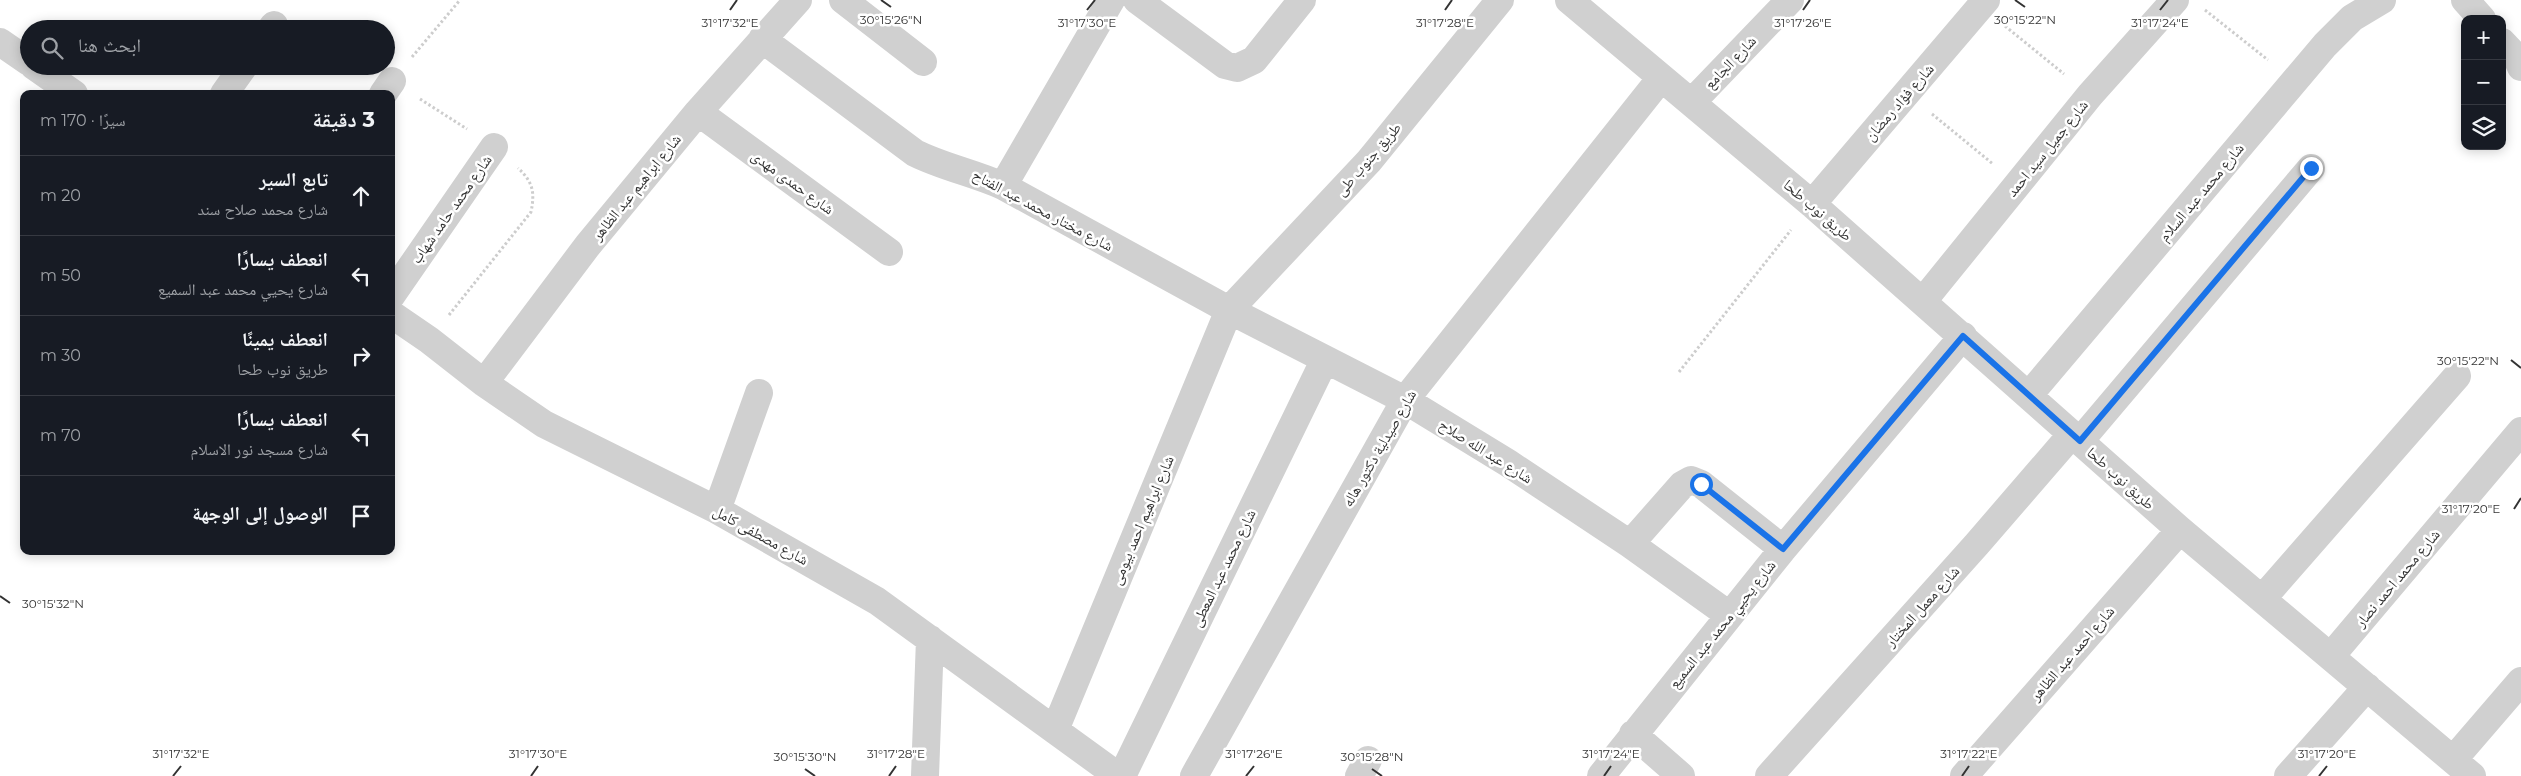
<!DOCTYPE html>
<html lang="ar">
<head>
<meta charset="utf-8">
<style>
  :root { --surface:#171b24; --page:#20242c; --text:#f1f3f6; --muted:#9ea1a6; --line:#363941 }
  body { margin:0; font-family:Montserrat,"Noto Naskh Arabic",sans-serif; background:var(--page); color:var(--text); direction:rtl }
  .controls { position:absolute; right:15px; top:15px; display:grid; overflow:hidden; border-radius:10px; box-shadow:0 2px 12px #0003 }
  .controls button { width:45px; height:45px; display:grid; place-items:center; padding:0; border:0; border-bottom:1px solid var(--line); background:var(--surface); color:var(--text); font:25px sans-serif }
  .stop { position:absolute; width:15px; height:15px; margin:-11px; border:4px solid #1a73e8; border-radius:50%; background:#fff }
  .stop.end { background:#1a73e8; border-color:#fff; box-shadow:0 1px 5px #0008 }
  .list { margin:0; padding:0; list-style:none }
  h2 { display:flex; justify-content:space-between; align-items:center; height:65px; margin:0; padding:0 20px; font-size:21px }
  h2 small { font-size:16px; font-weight:400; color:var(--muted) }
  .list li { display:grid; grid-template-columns:32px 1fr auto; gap:15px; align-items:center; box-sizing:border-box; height:80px; padding:0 20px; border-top:1px solid var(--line) }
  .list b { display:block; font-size:19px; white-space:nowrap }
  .list p { margin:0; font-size:16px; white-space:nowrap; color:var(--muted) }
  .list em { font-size:16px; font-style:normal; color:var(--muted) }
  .icon { flex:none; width:28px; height:28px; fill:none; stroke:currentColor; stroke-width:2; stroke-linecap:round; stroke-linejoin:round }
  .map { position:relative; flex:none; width:2521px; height:776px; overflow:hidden; direction:ltr }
  .search { position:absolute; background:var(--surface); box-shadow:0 2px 12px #0003; left:20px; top:20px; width:375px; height:55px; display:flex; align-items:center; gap:12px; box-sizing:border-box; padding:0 18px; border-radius:28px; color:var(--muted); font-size:19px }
  .panel { position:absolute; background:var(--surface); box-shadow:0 2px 12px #0003; left:20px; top:90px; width:375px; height:465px; border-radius:10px; direction:rtl }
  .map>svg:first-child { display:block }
</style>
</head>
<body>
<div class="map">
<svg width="2521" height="776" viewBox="0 0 2521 776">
  <rect width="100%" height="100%" fill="#fff"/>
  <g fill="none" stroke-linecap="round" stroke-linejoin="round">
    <path stroke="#cdcdcd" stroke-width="3" stroke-dasharray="2.5 2.5" stroke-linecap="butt" d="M2205,10l63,50
      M2005,26l59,48
      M412,57l48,-57
      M420,99l47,30
      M1932,114l61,50
      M449,315l82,-103c4,-20 2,-30 -13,-44
      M1679,372l112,-142"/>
    <path stroke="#d0d0d0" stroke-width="28" d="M843,0l80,62
      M1137,0l88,65 12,3 17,-8 48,-60
      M1569,0l243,204 368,326 292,246
      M2465,0l17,19
      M271,29l3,-4
      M762,39l153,114c28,14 59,20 88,33l226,124 176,90 103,63 122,81 99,71
      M0,42l29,20
      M2502,42l15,16 4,9
      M34,66l40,28
      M224,94l20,-28
      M383,94l9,-13
      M1692,102l98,-102
      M698,112l191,140
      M1003,186l108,-186
      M1812,204l174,-204
      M391,296l103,-149
      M1923,301l167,-206 85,-95
      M391,314l38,26 55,43 60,41 173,86 160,91 241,175
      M484,383l104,-138 110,-133 100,-112
      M2029,395l296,-350 27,-27 30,-18
      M2080,441l231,-273
      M717,510l42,-117
      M1630,544l52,-59 9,-5 10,4 82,65
      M2262,599l195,-223
      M2331,656l190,-225
      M1055,730l174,-420 140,-149 131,-161
      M1633,734l48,42
      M2453,760l68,-79
      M925,776l5,-137
      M1122,776l203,-417
      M1194,776l211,-376 256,-322
      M1359,776l9,-16
      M1601,776l182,-227 180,-213
      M1769,776l208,-232 95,-110
      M1964,776l216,-246
      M2288,776l79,-89"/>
  </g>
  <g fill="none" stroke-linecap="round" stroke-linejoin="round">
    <path stroke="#1a73e8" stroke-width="6" d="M1701,484l82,65 180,-213 117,105 231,-273"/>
  </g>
  <path fill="none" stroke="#333" stroke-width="2" d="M881,0l10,7M2015,0l10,7M730,10l7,-10M1087,10l8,-10M1445,10l7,-10M1803,10l7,-10M2160,10l8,-10M2511,360l10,8M2514,509l7,-11M0,596l10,7M805,769l10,7M1372,769l10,7M173,776l8,-10M531,776l7,-10M889,776l7,-10M1246,776l8,-10M1604,776l7,-10M1962,776l7,-10M2319,776l8,-10"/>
  <g text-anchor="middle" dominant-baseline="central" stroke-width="5" stroke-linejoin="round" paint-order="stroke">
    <g font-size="15" fill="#333" stroke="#fff">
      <text transform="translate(1730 62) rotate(-46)">شارع الجامع</text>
      <text transform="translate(1899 102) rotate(-49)">شارع فؤاد رمضان</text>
      <text transform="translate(2047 148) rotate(-51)">شارع جميل سيد احمد</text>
      <text transform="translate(1368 159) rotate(-49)">طريق جنوب طى</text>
      <text transform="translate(793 182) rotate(36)">شارع حمدى مهدى</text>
      <text transform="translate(636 187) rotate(-51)">شارع ابراهيم عبد الظاهر</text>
      <text transform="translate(2201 192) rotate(-50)">شارع محمد عبد السلام</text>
      <text transform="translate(451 209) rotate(-55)">شارع محمد حامد شهاب</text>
      <text transform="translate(1043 210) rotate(28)">شارع مختار محمد عبد الفتاح</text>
      <text transform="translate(1818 210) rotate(41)">طريق نوب طحا</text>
      <text transform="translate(1379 448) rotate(-60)">شارع صيدلية دكتور هاله</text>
      <text transform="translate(1486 451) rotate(32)">شارع عبد الله صلاح</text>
      <text transform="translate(2121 478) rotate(42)">طريق نوب طحا</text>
      <text transform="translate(1142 520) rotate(-67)">شارع ابراهيم احمد بيومى</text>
      <text transform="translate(761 535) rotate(29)">شارع مصطفى كامل</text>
      <text transform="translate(1223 568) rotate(-64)">شارع محمد عبد المعطى</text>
      <text transform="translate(2397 578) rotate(-50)">شارع محمد احمد نصار</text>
      <text transform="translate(1922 606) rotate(-48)">شارع معمل المختار</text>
      <text transform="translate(1722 624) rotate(-51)">شارع يحيي محمد عبد السميع</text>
      <text transform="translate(2072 653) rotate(-49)">شارع احمد عبد الظاهر</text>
    </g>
  </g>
  <g font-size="12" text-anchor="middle" fill="#333" stroke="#fff" stroke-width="5" stroke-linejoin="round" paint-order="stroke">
    <text x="891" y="24">30°15'26"N</text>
    <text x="2025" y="24">30°15'22"N</text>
    <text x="1803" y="27">31°17'26"E</text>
    <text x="730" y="27">31°17'32"E</text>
    <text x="1087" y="27">31°17'30"E</text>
    <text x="1445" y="27">31°17'28"E</text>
    <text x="2160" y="27">31°17'24"E</text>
    <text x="2468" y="365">30°15'22"N</text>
    <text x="2471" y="513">31°17'20"E</text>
    <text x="53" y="608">30°15'32"N</text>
    <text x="181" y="758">31°17'32"E</text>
    <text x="538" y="758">31°17'30"E</text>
    <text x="896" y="758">31°17'28"E</text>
    <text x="1254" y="758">31°17'26"E</text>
    <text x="1611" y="758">31°17'24"E</text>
    <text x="1969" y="758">31°17'22"E</text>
    <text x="2327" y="758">31°17'20"E</text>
    <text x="805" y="761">30°15'30"N</text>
    <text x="1372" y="761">30°15'28"N</text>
  </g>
</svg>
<div class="controls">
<button>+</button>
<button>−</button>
<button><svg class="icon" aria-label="layers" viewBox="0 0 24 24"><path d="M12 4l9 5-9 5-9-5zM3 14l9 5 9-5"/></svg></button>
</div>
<div class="stop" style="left:1701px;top:484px"></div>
<div class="stop end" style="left:2311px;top:168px"></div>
<div class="search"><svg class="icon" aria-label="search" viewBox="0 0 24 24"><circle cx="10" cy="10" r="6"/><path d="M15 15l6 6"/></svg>ابحث هنا</div>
<section class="panel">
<h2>3 دقيقة<small>سيرًا · 170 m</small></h2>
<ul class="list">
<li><svg class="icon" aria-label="ahead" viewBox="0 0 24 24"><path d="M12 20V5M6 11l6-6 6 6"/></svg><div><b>تابع السير</b><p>شارع محمد صلاح سند</p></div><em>20 m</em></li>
<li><svg class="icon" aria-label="left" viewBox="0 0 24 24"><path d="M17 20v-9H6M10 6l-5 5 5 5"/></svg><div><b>انعطف يسارًا</b><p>شارع يحيي محمد عبد السميع</p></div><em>50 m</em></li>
<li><svg class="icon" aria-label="right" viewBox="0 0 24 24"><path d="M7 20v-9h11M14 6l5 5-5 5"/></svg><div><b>انعطف يمينًا</b><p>طريق نوب طحا</p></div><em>30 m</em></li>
<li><svg class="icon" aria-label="left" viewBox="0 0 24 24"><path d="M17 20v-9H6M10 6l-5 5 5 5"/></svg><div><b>انعطف يسارًا</b><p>شارع مسجد نور الاسلام</p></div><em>70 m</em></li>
<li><svg class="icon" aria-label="arrive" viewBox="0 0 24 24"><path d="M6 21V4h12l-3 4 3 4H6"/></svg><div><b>الوصول إلى الوجهة</b></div></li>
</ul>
</section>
</div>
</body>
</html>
